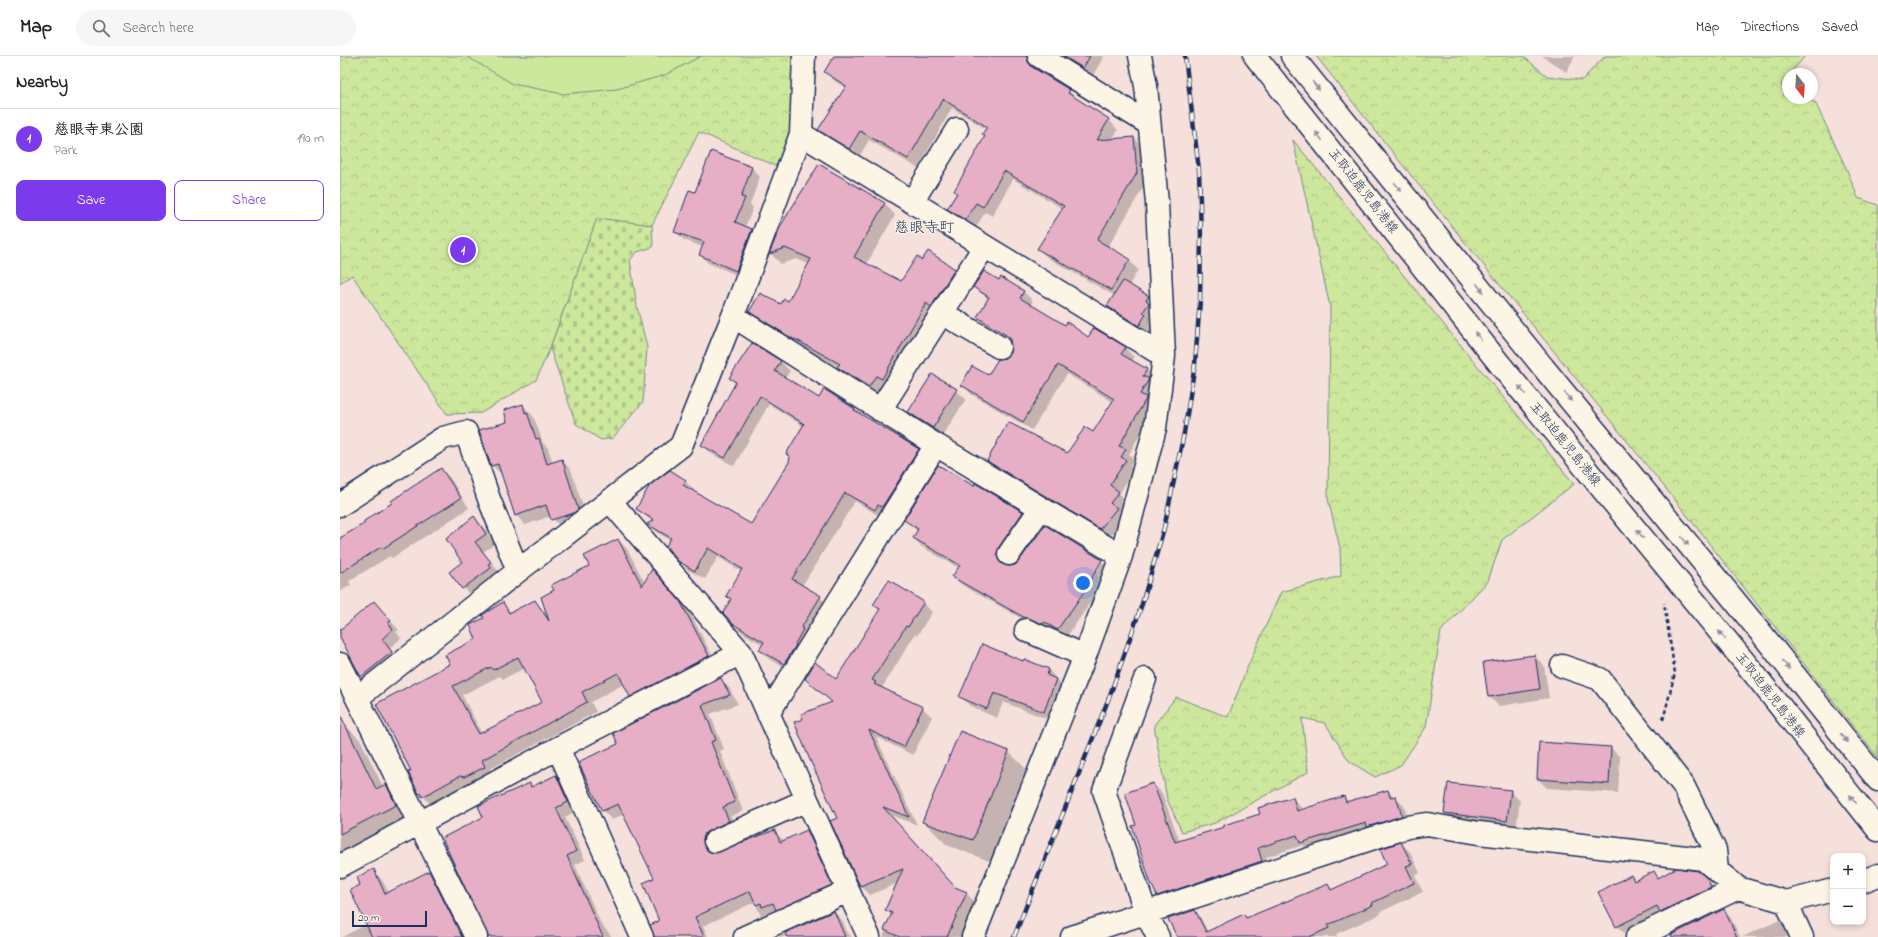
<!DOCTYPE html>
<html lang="en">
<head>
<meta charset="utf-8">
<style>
  :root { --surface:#fff; --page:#f6f6f6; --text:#222; --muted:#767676; --line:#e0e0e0; --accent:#7c3aed }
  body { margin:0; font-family:"Indie Flower","Klee One",sans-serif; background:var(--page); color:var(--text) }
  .controls { position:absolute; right:12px; bottom:12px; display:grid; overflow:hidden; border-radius:8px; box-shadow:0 2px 6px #0003 }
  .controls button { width:36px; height:36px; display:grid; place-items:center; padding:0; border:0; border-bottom:1px solid var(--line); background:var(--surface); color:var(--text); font:20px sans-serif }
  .compass { position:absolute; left:1442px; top:12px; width:36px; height:36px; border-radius:50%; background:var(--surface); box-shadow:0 2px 6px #0003; rotate:163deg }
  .scale { position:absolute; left:12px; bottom:10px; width:75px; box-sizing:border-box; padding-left:4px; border:2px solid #1b2f5e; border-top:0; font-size:11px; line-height:14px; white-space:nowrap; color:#1b2f5e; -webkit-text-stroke:3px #fcf5e5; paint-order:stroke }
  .you { position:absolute; left:743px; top:527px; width:14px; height:14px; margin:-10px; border:3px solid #fff; border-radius:50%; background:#1a73e8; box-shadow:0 0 0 6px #1a73e833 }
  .badge { display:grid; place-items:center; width:26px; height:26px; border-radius:50%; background:var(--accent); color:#fff; font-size:13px; font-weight:700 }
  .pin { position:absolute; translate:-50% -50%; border:2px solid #fff; box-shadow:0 1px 4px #0006 }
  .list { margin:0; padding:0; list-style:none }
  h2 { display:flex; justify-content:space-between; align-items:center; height:52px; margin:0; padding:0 16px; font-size:17px }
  h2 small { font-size:13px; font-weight:400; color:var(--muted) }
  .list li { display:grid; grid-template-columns:26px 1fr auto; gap:12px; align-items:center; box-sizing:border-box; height:60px; padding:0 16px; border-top:1px solid var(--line) }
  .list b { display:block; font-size:15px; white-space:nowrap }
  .list p { margin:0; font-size:13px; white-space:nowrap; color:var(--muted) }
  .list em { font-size:13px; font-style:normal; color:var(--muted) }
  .actions { display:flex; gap:8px; padding:12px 16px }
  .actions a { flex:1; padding:9px 0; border:1px solid var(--accent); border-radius:8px; text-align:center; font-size:14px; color:var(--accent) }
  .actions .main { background:var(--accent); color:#fff }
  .icon { flex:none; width:22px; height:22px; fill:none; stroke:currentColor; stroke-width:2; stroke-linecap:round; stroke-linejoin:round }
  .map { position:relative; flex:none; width:1538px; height:881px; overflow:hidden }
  header { display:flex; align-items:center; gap:24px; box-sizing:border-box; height:56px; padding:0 20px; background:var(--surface); border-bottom:1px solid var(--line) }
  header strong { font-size:19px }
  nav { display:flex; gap:22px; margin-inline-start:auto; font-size:14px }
  .search { width:280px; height:36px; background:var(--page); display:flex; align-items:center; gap:10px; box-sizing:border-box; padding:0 14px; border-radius:22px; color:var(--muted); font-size:15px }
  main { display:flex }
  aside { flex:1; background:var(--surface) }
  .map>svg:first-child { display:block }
</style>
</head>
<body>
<header>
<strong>Map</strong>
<div class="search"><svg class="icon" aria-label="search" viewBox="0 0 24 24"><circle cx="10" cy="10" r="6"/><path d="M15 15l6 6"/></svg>Search here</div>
<nav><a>Map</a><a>Directions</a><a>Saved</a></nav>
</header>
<main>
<aside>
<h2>Nearby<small></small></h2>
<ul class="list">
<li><span class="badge">1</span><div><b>慈眼寺東公園</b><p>Park</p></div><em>190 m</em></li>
</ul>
<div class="actions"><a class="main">Save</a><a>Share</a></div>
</aside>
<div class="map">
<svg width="1538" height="881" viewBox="0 0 1538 881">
  <defs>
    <pattern id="forest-crowns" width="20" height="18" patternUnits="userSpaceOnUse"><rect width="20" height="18" fill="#cde79d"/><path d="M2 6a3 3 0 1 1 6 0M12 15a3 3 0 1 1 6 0" fill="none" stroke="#afc68a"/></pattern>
    <pattern id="cemetery-stones" width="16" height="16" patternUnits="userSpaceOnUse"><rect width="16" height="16" fill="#cde79d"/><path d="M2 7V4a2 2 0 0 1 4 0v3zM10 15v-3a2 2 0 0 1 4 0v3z" fill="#afc68a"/></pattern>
  </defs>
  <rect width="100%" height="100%" fill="#f5e0dc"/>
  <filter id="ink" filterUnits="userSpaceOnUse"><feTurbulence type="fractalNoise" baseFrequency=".025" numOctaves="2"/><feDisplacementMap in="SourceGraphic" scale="8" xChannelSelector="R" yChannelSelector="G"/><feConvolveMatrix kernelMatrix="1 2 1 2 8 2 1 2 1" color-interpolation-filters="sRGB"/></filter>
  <g filter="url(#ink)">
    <path fill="url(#forest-crowns)" stroke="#748b7e" d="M0,0h455l-4,78 -13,33 -79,-35 -47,93 -55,-6 -47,129 -14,32 -55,33 -34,1 -95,-139 -12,8z
      M976,0h207l24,20 35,4 23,-24h200l-24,28 4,14 30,4 32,68 11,28 20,7v553l-203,-258 -246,-302z
      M953,84l281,344 -72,56 -14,41 -47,50 -15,96 -25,38 -26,12 -26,-16 -24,-38 -23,-5 6,54 -93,51 -33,9 -15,-33 -13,-74 22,-28 52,20 22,-56 31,-69 60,-16 -1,-28 -12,-49 2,-192z"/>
    <path fill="url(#cemetery-stones)" stroke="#748b7e" d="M257,162l55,7 1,22 -16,5 -7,8 7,47 10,40 -4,55 -30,36 -12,2 -25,-16 -26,-76z"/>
    <path fill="#cde79d" stroke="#748b7e" d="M126,0h235l-36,19 -48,14 -54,5 -50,-10z"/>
    <path fill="#0003" fill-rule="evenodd" d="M495,0h206l-5,10 1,4 32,21 9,10 31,19 9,10 -6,10 22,-2 9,9 3,36 -38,64 21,13 9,10 -9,15 19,12 9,9 -2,18 -6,11 -31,-19 -10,-10 7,-10 -67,-38 -9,-9 24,-40 -50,-30 -21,37 -7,-4 -10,17 -17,-11 -10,-10 38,-71v-8l-34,-21 -34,60 -49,-28 -10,17 -30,-18 -10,-9 27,-42 -11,-7 -10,-9z
      M718,0h46l-12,21z
      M1202,0h33l-9,16z
      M479,109l66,39 10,11 -29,50 35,18 22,-22 5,-8 27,16 10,11 -86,117 -30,-19 -10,-11 -33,-18v1l-45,-28 -10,-11 30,-5 7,-4 21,-38 -13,-5 -15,5 -10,-10 11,-28z
      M412,112l8,9 -10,27 3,4 -8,19 7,3 8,8 -16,40 -36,-15 -8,-9 3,-7 -19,-7 -9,-9z
      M659,225l25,11 9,9 -3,4 36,21 23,12 36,10 9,9 -2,4 15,9 9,9 -1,29 -26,46 5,5 -4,7 4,4 -15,24 8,8 -8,10 6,6 -15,19 -112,-67 -10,-9 80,-6 25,-21 20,-32 -46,-28 -35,56 -61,-36 -9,-10 26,-7 23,-23 1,-13 -25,-15 -9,-9 10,-18 -14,-12z
      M412,288l29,18 9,9 -5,7 34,22 36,9 5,5 58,36 9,9 -43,60 -29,-18 -53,85 18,11 9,9 -35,67 -25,-14 -9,-9 3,-5 -20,-12 -9,-9 -3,-24 -3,-4 14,-24 -24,-15 -13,22 -17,-9 -9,-10 -9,-20 -12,-7 -9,-9 4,-2 -16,-13 48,-28 9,9 -1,2 59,34 37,-63 2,-5 -4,-4 16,-28 -34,-22 -35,62 -22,-12 -9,-9 34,-61 -7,-6z
      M616,334l10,9 -24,38 -24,-16 -9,-9z
      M183,349l9,10 4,8 7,20 5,5 5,15 9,-3 9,10 16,49 -26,9 -10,-12 -26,9 -9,-10 -14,-40 -10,-10 16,-43z
      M101,413l9,9 19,30 -77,50 -2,-2 -41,25 2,4 -11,7v-53l26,-16z
      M682,457l9,8 -26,41v5l96,-6 -23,37 2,2 22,-38 8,7 -20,34 -24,35 -31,-12 -73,-41 -8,-8 5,-9 -37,-21 -8,-9 4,-6 -13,-12z
      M134,461l9,9 12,18 -12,8 16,20 -27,26 -21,-26 12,-10z
      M278,484l9,9 18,34 7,-12 37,40 28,54 -77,40 -9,-9 -7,-12 -33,18 5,10 -106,57 4,7 -62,30 -12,-13 -11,-20 3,-2 39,-106 27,-26 8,-21 16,-14 10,9 23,-12 14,16 6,-26 35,-24zM185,612l18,35 -61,31 -20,-39 38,-19 3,3z
      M34,546l25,28 -3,2 5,6 -11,10 10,13 -30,23 -8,-8z
      M583,547l9,9 -15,24 -2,-2 -33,54 41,20 9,9 -19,38 -37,-18 41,88 -28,-11 67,74 10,5 9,9 -14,34 1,1h-79l9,-21 -6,-6 12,-27 -28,12 -9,-9 -57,-167 28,-17 4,-21 44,-70 -5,-6z
      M1194,600l10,9 5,33 -50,8 -10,-9 -5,-34z
      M684,604l25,10 16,20 -12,31 -50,-19 -6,16 -27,-12 -9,-9 62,-34z
      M381,623l8,9 9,16 -28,10 14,35 -4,2 23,60 -12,5 6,14 -26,19 1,5h2l60,-23 10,10 23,-10 9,9 24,54 -70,31 -9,-9 -6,-14 -52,24 5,11h-52l4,-15 -5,-43 -31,-65 -12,6 -9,-9 -23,-47 39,-20z
      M3,667l18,18 22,46 3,-2 17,18 10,20 -73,39v-137z
      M620,676l49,20 24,24 -36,88 -50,-19 -24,-24z
      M1271,692l9,9 -2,36 -71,-5 -9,-9z
      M216,720l9,9 11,26 -11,6 20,43 -10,5 26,59 11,13h-123l-4,-119 44,-34 4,3z
      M813,728l9,9 18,49 45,-14 37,-14 31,-16 10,12 41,-12 5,5 39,-12 16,15 6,19 -100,27 -7,-7 -37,12 4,13 -103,34 -9,-9 -21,-70z
      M1170,735l10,10 -4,29 -62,-8 -9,-9z
      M1061,787l9,9 10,21 -5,3 8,16 -43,20 1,2 -45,20 1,3h-159l17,-26 4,4 9,17 36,-17 3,3 81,-33 5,5 56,-26z
      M33,815l9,9 7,13 40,-20 9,8 28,56h-124l25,-13 -6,-39z
      M1314,816l6,6 46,1 14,14 -92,44 -11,-11 14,-50 5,5z
      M1383,854l8,8 9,19h-67z
      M494,856l9,9 4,11 5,5h-74z
      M1440,864l8,9 4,8h-50z"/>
    <path fill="#e6afc6" stroke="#1b2f5e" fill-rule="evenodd" d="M494,0h193l1,6 4,5 38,23 -2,3 41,26 -12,21 37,-3 3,36 -40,67 33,19 -19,31 -74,-41 27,-43 -60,-35 -21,36 -7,-4 -11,17 -18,-11 10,-16 -3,-2 31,-55 -3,-2 5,-7 -44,-28 -35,60 -48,-28 -11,18 -31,-19 28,-44 -22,-14z
      M723,0h27l-7,12z
      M371,95l41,16 -11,30 4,1 -10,24 17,7 -16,42 -37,-16 5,-13 -30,-10 15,-42 6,2z
      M479,108l66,39 -31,54 47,24 16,-25 5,4 6,-9 27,18 -24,38 -5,-4 -44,76 -6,-3 -7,11 -32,-20 3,-3 -45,-25v1l-46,-28 11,-19 21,11 3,-5 4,2 23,-42 -26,-11 -16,6 12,-29z
      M644,215l15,9 2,-3 23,14 -4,7 45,27 2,-3 21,15 6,-9 32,19 -5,7 26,15 -4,7 6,3 -9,15 6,3v2l-27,47 7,3 -5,8 5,3 -16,25 9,7 -9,11 7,5 -17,21 -113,-68 21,-39 59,31 18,-26 8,5 21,-33 -56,-34 -35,57 -62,-37 11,-19 16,9 10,-16 7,-1 5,-5 1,-5 -1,-10 -4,-3 -29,-18 12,-20 -16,-10z
      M783,225l26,15 -3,4 3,3 -6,9 3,2 -7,12 -32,-20z
      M412,287l29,18 -6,10 44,27 5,-9 31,20 -1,1 65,39 -37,58 -4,-2 -3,5 -30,-17 -53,86 29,17 -20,32 2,1 -8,15 1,1 -12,19 -25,-14 5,-8 -31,-18 -10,-11 8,-14 -5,-3 16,-27 -34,-21 -13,23 -17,-10 -12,-15 5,-8 -24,-14 7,-4 -18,-11 14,-24 20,-15 16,10 -3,5 68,39 38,-62 1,-5 -4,-3 18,-30 -44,-28 -35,62 -24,-13 35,-63 -7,-4z
      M592,318l25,15 -24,39 -25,-16z
      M183,348l2,9 2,-1 9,27 3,-1 8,26 15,-5 16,50 -4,4 -23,7 -5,-15 -31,11 -17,-52 -7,2 -12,-36 28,-8 -3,-12z
      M598,409l36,21 1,-3 48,29 -24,35 -2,6 1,6 4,5 6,2 7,-1 4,-4 26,-36 57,35 -20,35 -25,35 -12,-8 -2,2 -18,-6 -73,-41 8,-12 -47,-27 5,-9 -14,-9z
      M101,412l20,30 -79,51 -1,-2 -41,26v-35l25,-15 -1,-2 28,-18 -1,-2z
      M134,460l12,18 -11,8 16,20 -3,2 3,4 -29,21 -13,-17 13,-10 -16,-23z
      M278,483l24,47 10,-17 28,32 29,55 -79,41 -12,-24 -36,19 5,10 -105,58 3,7 -21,10 -4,-1 -38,21 -2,-4 -1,1 -11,-22 3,-1 -35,-67 74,-40 -5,-9 31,-16 -6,-14 14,-7 -2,-3 21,-13 6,11 26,-13 14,21 -8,-24 13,-7 -3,-5 38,-19 -5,-10zM178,601l24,45 -63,32 -26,-48 38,-19 2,3z
      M549,524l35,22 -16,25 -2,-1 -34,54 4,2 -2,2 49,23 -19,40 -35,-17 40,87 -26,-10 72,80 12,5 -20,45h-47l-16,-7 8,-17 -7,-3 18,-41 -43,17 -30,-65 7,-3 -27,-58 -16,-38 9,-3 -2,-5 31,-12 -27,-23 10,-17 21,17 44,-70 -7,-4z
      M34,545l17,20 -3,2 5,6 -11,10 10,13 -31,25 -21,-40v-7z
      M642,588l41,17 1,-2 25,10 -2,6 9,4 -12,33 -50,-19 -7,16 -28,-12z
      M1195,599l5,34 -52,8 -5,-35z
      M381,622l9,17 -28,10 14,35 -5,2 24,60 -12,5 6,14 -24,12 -2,6 1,7 4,5 6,2 61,-23 5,12 27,-12 25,55 -56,25 -3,-7 -11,4 -1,-4 -5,2 -6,-14 -55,26 9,20h-50l-4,-12 9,-4 -16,-38 11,-5 -36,-74 -16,7 -23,-47 2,-1 -1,-2 38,-17 -5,-11z
      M0,658l36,75 10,-5 10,21 -56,29z
      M620,675l49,20 -36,89 -51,-18z
      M1199,686l72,5 -2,37 -72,-5z
      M216,719l12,27 -12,6 20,43 -9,5 36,81h-115l-46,-99 41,-21 -5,-11 52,-23 1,4z
      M813,727l22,59 49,-15v-2l36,-11 -2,-6 35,-11 4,14 47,-15 2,6 42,-12 2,7 6,-1 6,20 -35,11 -1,-4 -66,20 -3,-8 -39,13 4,13 -105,35 -7,-15 -18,-55 4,-1 -11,-32z
      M1108,727l63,7 -4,31 -63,-8z
      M1061,786l11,22 -6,2 8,17 -42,20 1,2 -45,20 1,3 -20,9h-132l-9,-18 27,-9 11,22 38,-18 2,4 82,-34 3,6 56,-26 -7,-15z
      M1336,812l22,3 9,7 4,9 -51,25 -3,-6 -41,21 -18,-35 33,-17 3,6 20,-10 4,7z
      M34,813l11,25 44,-23 33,66h-90l-22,-47 10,-5 -3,-8z
      M1384,853l13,28h-65l-1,-2z
      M494,855l11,26h-58l-2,-4z"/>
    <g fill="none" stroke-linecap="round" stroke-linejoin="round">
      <g stroke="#1b2f5e" stroke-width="25">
        <path id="minor" d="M699,0l110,68
          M461,78l363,222
          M572,146l45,-73
          M602,257l57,34
          M393,260l203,129 185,111
          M540,354l104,-163
          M270,445l131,152 128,284
          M0,449l103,-67 23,-6 23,67 29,72
          M669,498l32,-46
          M686,574l59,26
          M0,608l136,273
          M1222,610l38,13 83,106 32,65 2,20
          M805,623l-41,112 42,122 12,24
          M17,642l161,-127 163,-125 52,-130 68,-182 3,-78
          M428,658l168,-269
          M218,692l84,189
          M375,785l92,-41
          M0,810l218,-118 183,-95
          M1523,825l15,-6
          M1446,846l16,35
          M405,881l103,-46
          M633,881l112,-281 36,-100 34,-128 9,-72 -7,-153 -11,-117 -6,-30
          M732,881l335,-110 20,-3 52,9 224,26 35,29 48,14 47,-12
          M1297,881l101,-49"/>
      </g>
      <g stroke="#1b2f5e" stroke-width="25">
        <path id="secondary" d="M915,0l247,311
          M952,0l251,311
          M1422,578l116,146
          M1416,620l122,154"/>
      </g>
      <path stroke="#1b2f5e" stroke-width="2.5" stroke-dasharray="4 3" stroke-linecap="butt" d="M1323,664l12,-47 -11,-70"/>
      <use href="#minor" stroke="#fcf5e5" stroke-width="22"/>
      <use href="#secondary" stroke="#fcf5e5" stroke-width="22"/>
      <g stroke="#1b2f5e" stroke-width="4.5">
        <path id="rail" d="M674,881l96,-242 32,-91 22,-76 20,-95 11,-69 5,-64 1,-63 -2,-67 -14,-114"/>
      </g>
      <use href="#rail" stroke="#fcf5e5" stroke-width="3" stroke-dasharray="9" stroke-linecap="butt"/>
      <g stroke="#1b2f5e" stroke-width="25" stroke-linecap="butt">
        <path id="secondary-bridge" d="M1162,311l254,309
          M1203,311l219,267"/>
      </g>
      <use href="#secondary-bridge" stroke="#fcf5e5" stroke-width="22"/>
    </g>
    <defs><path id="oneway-solid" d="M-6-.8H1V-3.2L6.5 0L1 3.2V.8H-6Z"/></defs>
    <g fill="#8c92a2">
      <use href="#oneway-solid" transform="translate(976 30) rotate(51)"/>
      <use href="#oneway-solid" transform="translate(979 80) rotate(-128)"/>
      <use href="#oneway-solid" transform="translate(1058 131) rotate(51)"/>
      <use href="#oneway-solid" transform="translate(1140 232) rotate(51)"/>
      <use href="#oneway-solid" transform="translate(1138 280) rotate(-128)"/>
      <use href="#oneway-solid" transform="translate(1182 334) rotate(-129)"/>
      <use href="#oneway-solid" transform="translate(1228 341) rotate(51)"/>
      <use href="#oneway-solid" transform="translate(1300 478) rotate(-129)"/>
      <use href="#oneway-solid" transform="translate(1345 485) rotate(51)"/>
      <use href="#oneway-solid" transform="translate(1382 579) rotate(-129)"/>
      <use href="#oneway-solid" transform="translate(1446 609) rotate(51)"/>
      <use href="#oneway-solid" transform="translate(1504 682) rotate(51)"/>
      <use href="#oneway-solid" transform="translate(1513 743) rotate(-129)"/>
    </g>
  </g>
  <g text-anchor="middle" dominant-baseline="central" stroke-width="3" stroke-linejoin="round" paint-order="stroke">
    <g font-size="13" fill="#1b2f5e" stroke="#fcf5e5">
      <text transform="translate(1023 135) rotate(52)">玉取迫鹿児島港線</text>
      <text transform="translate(1225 388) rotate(51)">玉取迫鹿児島港線</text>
      <text transform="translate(1430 639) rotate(52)">玉取迫鹿児島港線</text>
    </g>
    <g font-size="15" fill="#1b2f5e" stroke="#fcf5e5">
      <text x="584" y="172">慈眼寺町</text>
    </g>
  </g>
</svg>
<div class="controls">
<button>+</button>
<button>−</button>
</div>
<svg class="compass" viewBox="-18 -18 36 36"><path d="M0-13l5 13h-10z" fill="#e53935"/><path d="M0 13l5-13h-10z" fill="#767676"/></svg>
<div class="scale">20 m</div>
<div class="you"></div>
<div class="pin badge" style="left:123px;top:194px">1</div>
</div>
</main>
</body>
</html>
